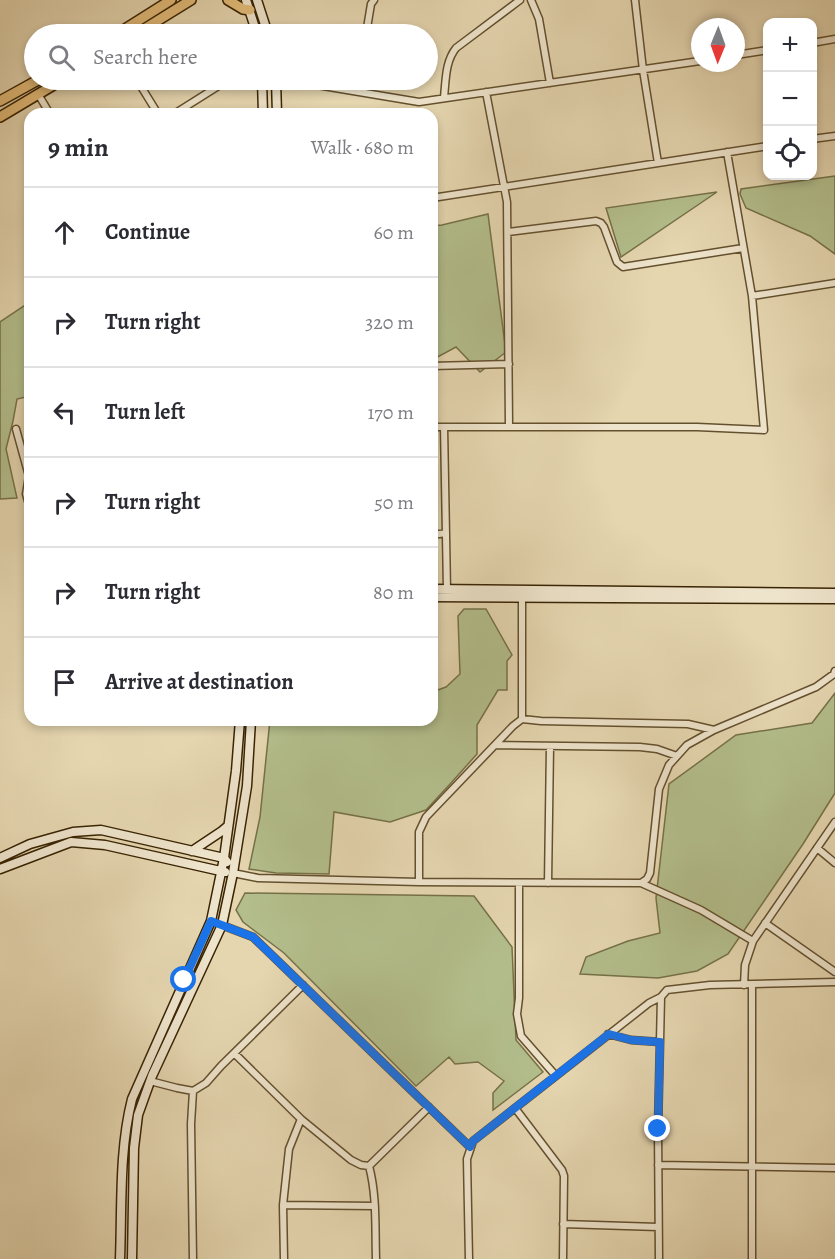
<!DOCTYPE html>
<html lang="en">
<head>
<meta charset="utf-8">
<style>
  :root { --surface:#fff; --page:#f7f7f7; --text:#2b2b33; --muted:#7c7c81; --line:#e1e1e2 }
  body { margin:0; font-family:Alegreya,serif; background:var(--page); color:var(--text) }
  .controls { position:absolute; right:18px; top:18px; display:grid; overflow:hidden; border-radius:12px; box-shadow:0 3px 9px #0003 }
  .controls button { width:54px; height:54px; display:grid; place-items:center; padding:0; border:0; border-bottom:2px solid var(--line); background:var(--surface); color:var(--text); font:30px sans-serif }
  .compass { position:absolute; left:691px; top:18px; width:54px; height:54px; border-radius:50%; background:var(--surface); box-shadow:0 3px 9px #0003; rotate:181deg }
  .stop { position:absolute; width:18px; height:18px; margin:-14px; border:4px solid #1a73e8; border-radius:50%; background:#fff }
  .stop.end { background:#1a73e8; border-color:#fff; box-shadow:0 2px 6px #0008 }
  .list { margin:0; padding:0; list-style:none }
  h2 { display:flex; justify-content:space-between; align-items:center; height:78px; margin:0; padding:0 24px; font-size:26px }
  h2 small { font-size:20px; font-weight:400; color:var(--muted) }
  .list li { display:grid; grid-template-columns:39px 1fr auto; gap:18px; align-items:center; box-sizing:border-box; height:90px; padding:0 24px; border-top:2px solid var(--line) }
  .list b { display:block; font-size:22px; white-space:nowrap }
  .list em { font-size:20px; font-style:normal; color:var(--muted) }
  .icon { flex:none; width:33px; height:33px; fill:none; stroke:currentColor; stroke-width:2; stroke-linecap:round; stroke-linejoin:round }
  .map { position:relative; flex:none; width:835px; height:1259px; overflow:hidden }
  .search { position:absolute; background:var(--surface); box-shadow:0 3px 9px #0003; left:24px; top:24px; width:414px; height:66px; display:flex; align-items:center; gap:15px; box-sizing:border-box; padding:0 21px; border-radius:33px; color:var(--muted); font-size:22px }
  .panel { position:absolute; background:var(--surface); box-shadow:0 3px 9px #0003; left:24px; top:108px; width:414px; height:618px; border-radius:18px }
  .map>svg:first-child { display:block }
</style>
</head>
<body>
<div class="map">
<svg width="835" height="1259" viewBox="0 0 835 1259">
  <rect width="100%" height="100%" fill="#e5d6b0"/>
  <filter id="stains"><feTurbulence type="fractalNoise" baseFrequency=".00333" numOctaves="4"/><feColorMatrix values="0 0 0 0 .2 0 0 0 0 .09 0 0 0 0 .02 0 0 0 .5 -.17"/></filter>
  <radialGradient id="worn" r=".72"><stop offset=".6" stop-color="#630" stop-opacity="0"/><stop offset="1" stop-color="#630" stop-opacity=".3"/></radialGradient>
  <path fill="#b3be8c" stroke="#767148" stroke-width="1.5" d="M835,176v78l-25,-18 -64,-28 -6,-14 1,-5z
    M717,192l-96,65 -15,-49z
    M488,214l18,138 -26,20 -24,-25 -24,13v-134l10,-1z
    M30,302v94l-13,3 -4,22 -7,28 11,49 -17,1v-177z
    M464,609h22l26,46 -5,6v29h-9l-21,35v29l-26,29 -25,27 -36,12 -56,-10 -5,62 -53,-1 -27,-4 11,-52 10,-97h162v-28l14,-5 14,-13 -2,-58z
    M835,693v100l-32,51 -75,110 -31,17 -39,7 -78,-4 6,-17 42,-16 32,-8 -4,-35 13,-114 67,-49 76,-12z
    M245,893l229,3 38,51 4,93 27,32 -50,38v-17l11,-12 -26,-19 -23,2 -6,-7 -33,29 -132,-133 -41,-31 -7,-12z"/>
  <g fill="none" stroke-linecap="round" stroke-linejoin="round">
    <g stroke="#64502e" stroke-width="9">
      <path id="street" d="M531,0l8,19 11,64
        M635,0l8,70 15,93
        M366,34l5,-30 3,-4
        M812,43l23,-4
        M736,55l32,-5
        M137,80l21,34
        M276,81l35,3 108,18 281,-41
        M357,91l2,-11
        M486,92l21,110 2,224
        M38,94l12,20
        M444,97c2,-17 1,-35 12,-49l64,-48
        M174,114l54,-34
        M812,139l23,-3
        M432,198l336,-52
        M508,232l88,-11 5,2 3,4 13,35 6,5 120,-19
        M752,296l83,-13
        M432,366l77,-2
        M432,427h265l67,3 -12,-134 -25,-144
        M444,427l3,163
        M16,429l13,47 -3,18 4,14
        M432,535l14,-2
        M522,719v-125
        M495,745l145,2 17,2 20,7
        M817,848l18,15
        M233,873l25,5 161,4 222,1 60,27 52,31
        M419,882v-50l7,-15 87,-91 9,-7 19,2 147,3 26,6
        M519,883v115l-2,16 4,22 35,40
        M548,883l2,-137
        M641,883l6,-4 3,-6 9,-84 10,-24 18,-20 27,-15 102,-43 18,-13 1,-3
        M211,921l42,16 217,210
        M765,923l70,49
        M744,985l1,-20 8,-24 82,-119
        M608,1034l23,6 29,2
        M234,1053l67,66 50,41 10,5 8,1 60,-59
        M150,1081l27,7 16,3 13,-8 15,-17 82,-81
        M193,1091l-2,33 2,135
        M515,1108l47,62 2,6 -1,83
        M658,1165l177,3
        M369,1166c8,30 6,62 7,93
        M283,1205l92,1
        M563,1224l95,3
        M284,1259l-1,-54 6,-56 12,-30
        M469,1259l-2,-100 6,-18 176,-138 12,-6 6,-7 43,-5 125,-3
        M659,1259l-1,-130 3,-132
        M752,1259v-274"/>
    </g>
    <g stroke="#392403" stroke-width="11">
      <path id="secondary" d="M246,0l11,34
        M257,0l11,34
        M262,80l1,34
        M276,80l1,34
        M432,589l403,4
        M432,597l403,2
        M192,851l30,-20 6,-5
        M0,858l30,-14 43,-12 28,-2 123,28 3,4
        M0,869l71,-27 34,3 120,27
        M120,1259c2,-52 -1,-109 12,-160l79,-178 13,-63 12,-87 4,-51
        M132,1259l2,-111 4,-33 14,-39 70,-151 11,-52 14,-87 4,-66"/>
    </g>
    <g stroke="#392403" stroke-width="12">
      <path id="primary" d="M228,0l15,9 7,1
        M117,34l54,-34
        M136,34l55,-34
        M0,101l38,-21
        M0,117l62,-37"/>
    </g>
    <use href="#street" stroke="#eee4cc" stroke-width="6"/>
    <use href="#secondary" stroke="#eee4cc" stroke-width="8"/>
    <use href="#primary" stroke="#e2bb78" stroke-width="9"/>
  </g>
  <g fill="none" stroke-linecap="round" stroke-linejoin="round">
    <path stroke="#1a73e8" stroke-width="8" d="M184,980l27,-59 42,16 217,210 3,-6 136,-107 22,6 29,2 -2,87"/>
  </g>
  <rect width="100%" height="100%" filter="url(#stains)"/>
  <rect width="100%" height="100%" fill="url(#worn)"/>
</svg>
<div class="controls">
<button>+</button>
<button>−</button>
<button><svg class="icon" aria-label="locate" viewBox="0 0 24 24"><circle cx="12" cy="12" r="6"/><path d="M12 2v4M12 18v4M2 12h4M18 12h4"/></svg></button>
</div>
<svg class="compass" viewBox="-18 -18 36 36"><path d="M0-13l5 13h-10z" fill="#e53935"/><path d="M0 13l5-13h-10z" fill="#7c7c81"/></svg>
<div class="stop" style="left:184px;top:980px"></div>
<div class="stop end" style="left:658px;top:1129px"></div>
<div class="search"><svg class="icon" aria-label="search" viewBox="0 0 24 24"><circle cx="10" cy="10" r="6"/><path d="M15 15l6 6"/></svg>Search here</div>
<section class="panel">
<h2>9 min<small>Walk · 680 m</small></h2>
<ul class="list">
<li><svg class="icon" aria-label="ahead" viewBox="0 0 24 24"><path d="M12 20V5M6 11l6-6 6 6"/></svg><div><b>Continue</b></div><em>60 m</em></li>
<li><svg class="icon" aria-label="right" viewBox="0 0 24 24"><path d="M7 20v-9h11M14 6l5 5-5 5"/></svg><div><b>Turn right</b></div><em>320 m</em></li>
<li><svg class="icon" aria-label="left" viewBox="0 0 24 24"><path d="M17 20v-9H6M10 6l-5 5 5 5"/></svg><div><b>Turn left</b></div><em>170 m</em></li>
<li><svg class="icon" aria-label="right" viewBox="0 0 24 24"><path d="M7 20v-9h11M14 6l5 5-5 5"/></svg><div><b>Turn right</b></div><em>50 m</em></li>
<li><svg class="icon" aria-label="right" viewBox="0 0 24 24"><path d="M7 20v-9h11M14 6l5 5-5 5"/></svg><div><b>Turn right</b></div><em>80 m</em></li>
<li><svg class="icon" aria-label="arrive" viewBox="0 0 24 24"><path d="M6 21V4h12l-3 4 3 4H6"/></svg><div><b>Arrive at destination</b></div></li>
</ul>
</section>
</div>
</body>
</html>
